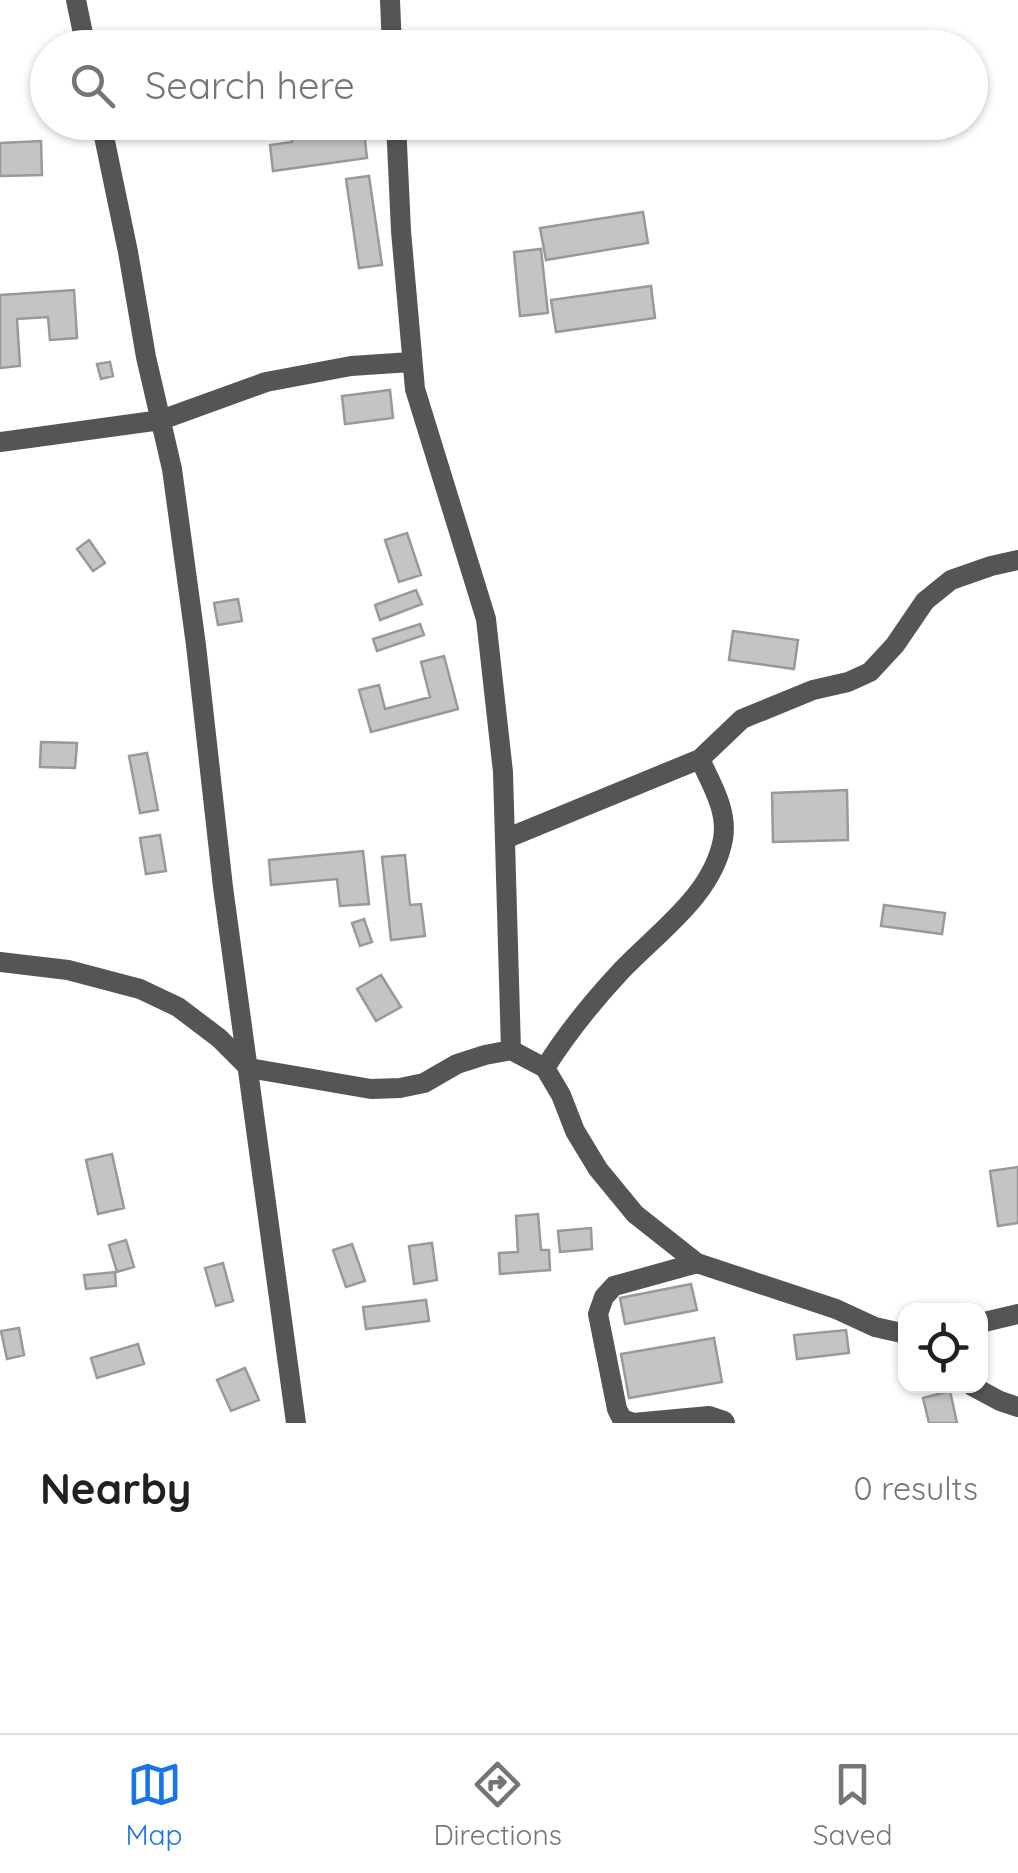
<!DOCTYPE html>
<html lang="en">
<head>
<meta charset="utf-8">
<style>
  :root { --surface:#fff; --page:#f2f2f2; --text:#202124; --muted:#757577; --line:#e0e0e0; --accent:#1a73e8 }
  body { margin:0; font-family:Quicksand,sans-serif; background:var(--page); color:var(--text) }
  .controls { position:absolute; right:30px; bottom:30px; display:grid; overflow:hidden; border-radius:20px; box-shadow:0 2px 8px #0004 }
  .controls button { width:90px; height:90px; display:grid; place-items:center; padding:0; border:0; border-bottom:2px solid var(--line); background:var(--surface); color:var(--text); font:50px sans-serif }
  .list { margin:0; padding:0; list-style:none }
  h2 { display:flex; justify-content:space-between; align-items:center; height:130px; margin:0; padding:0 40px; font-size:42px }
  h2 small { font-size:32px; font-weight:400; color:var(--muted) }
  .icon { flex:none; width:55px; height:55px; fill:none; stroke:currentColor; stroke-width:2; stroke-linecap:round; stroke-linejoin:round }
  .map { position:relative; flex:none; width:1018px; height:1423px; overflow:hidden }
  .search { position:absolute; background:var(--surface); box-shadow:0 2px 8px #0004; left:30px; right:30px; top:30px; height:110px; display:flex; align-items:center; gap:25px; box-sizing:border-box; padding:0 35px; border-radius:55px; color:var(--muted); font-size:38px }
  .sheet { height:310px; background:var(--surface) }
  nav { display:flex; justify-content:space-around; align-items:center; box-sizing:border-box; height:140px; border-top:2px solid var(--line); background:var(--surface); font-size:28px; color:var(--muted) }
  nav a { display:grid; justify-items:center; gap:5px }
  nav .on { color:var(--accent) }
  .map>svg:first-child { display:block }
</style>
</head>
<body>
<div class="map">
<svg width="1018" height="1423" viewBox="0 0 1018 1423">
  <rect width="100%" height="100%" fill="#fff"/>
  <path fill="#c4c4c4" stroke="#999" stroke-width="2.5" d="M345,127l1,8 18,-3 3,26 -94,13 -3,-26 22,-3 -1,-8z
    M41,141l1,34 -42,1v-33z
    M369,176l13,89 -23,3 -13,-89z
    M643,212l5,31 -102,17 -6,-32z
    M541,249l7,64 -28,3 -6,-64z
    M651,286l4,32 -99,14 -5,-32z
    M74,290l3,48 -27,2 -2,-23 -31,2 3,47 -20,2v-73z
    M110,362l3,14 -12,3 -4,-15z
    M390,390l3,28 -48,6 -3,-28z
    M407,533l14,42 -22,7 -14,-42z
    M89,540l16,23 -12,8 -16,-22z
    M416,590l6,14 -42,16 -5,-15z
    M238,599l4,22 -24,4 -4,-22z
    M420,624l4,11 -47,16 -4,-12z
    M733,631l65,9 -4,29 -65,-9z
    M444,656l14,53 -87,23 -12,-42 20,-5 6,24 45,-12 -9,-35z
    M41,742l36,1 -2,25 -35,-1z
    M147,753l11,57 -18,3 -11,-57z
    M847,790l1,50 -75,2 -1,-49z
    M160,835l6,36 -20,3 -6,-36z
    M363,851l6,53 -29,2 -3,-27 -66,6 -2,-25z
    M405,855l5,50 11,-1 4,32 -34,4 -9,-83z
    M884,905l61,8 -3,21 -61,-8z
    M364,919l8,23 -12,4 -8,-23z
    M381,975l20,32 -25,14 -19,-32z
    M112,1154l12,54 -26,6 -12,-54z
    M1018,1167v56l-20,3 -8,-55z
    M538,1214l3,36h8l1,20 -50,4 -1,-21 19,-1 -2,-36z
    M591,1228l1,21 -32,3 -2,-21z
    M126,1240l8,27 -17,5 -8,-27z
    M432,1243l5,37 -23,4 -5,-38z
    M352,1244l13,37 -19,6 -13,-37z
    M223,1263l10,38 -17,5 -11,-38z
    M115,1272l1,14 -30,3 -2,-14z
    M691,1284l6,26 -72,14 -5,-26z
    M426,1300l3,21 -63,8 -3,-22z
    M19,1328l5,27 -17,4 -6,-28z
    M846,1330l3,23 -52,6 -3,-24z
    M714,1338l8,44 -93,16 -8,-44z
    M138,1344l6,20 -47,14 -6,-20z
    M245,1368l14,32 -28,11 -14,-31z
    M950,1391l7,32h-28l-6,-25z"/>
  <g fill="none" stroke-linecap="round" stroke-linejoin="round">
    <path stroke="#555" stroke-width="20" d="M76,0l10,48
      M390,0l2,48
      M101,122l27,130 18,105 26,112 24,176 27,242 73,536
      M396,122l5,109 14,158 71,230 17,153 8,278
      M0,442l161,-22 105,-38 85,-16 60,-4
      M505,839l195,-80 42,-40 71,-29 35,-8 22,-10 25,-27 30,-44 26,-21 40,-14 27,-6
      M0,962l68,8 72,19 38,18 41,31 30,30 122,21 29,-1 24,-5 33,-19 28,-9 26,-5 34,18 16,27 14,36 23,38 37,45 62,49 139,46 39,18 31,7
      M545,1068c22,-35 48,-67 76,-97 37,-39 92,-76 102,-132 5,-29 -12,-55 -23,-80
      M697,1263l-83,23 -10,11 -6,17 19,95 5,10 11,4 76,-7 15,5 1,2
      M980,1323l38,-9
      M972,1386l28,15 18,6"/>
  </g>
</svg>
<div class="controls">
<button><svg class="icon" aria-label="locate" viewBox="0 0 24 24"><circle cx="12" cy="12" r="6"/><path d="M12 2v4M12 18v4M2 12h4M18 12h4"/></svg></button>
</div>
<div class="search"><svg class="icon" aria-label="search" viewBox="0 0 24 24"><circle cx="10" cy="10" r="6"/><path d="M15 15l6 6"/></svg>Search here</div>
</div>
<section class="sheet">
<h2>Nearby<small>0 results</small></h2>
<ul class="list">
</ul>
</section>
<nav>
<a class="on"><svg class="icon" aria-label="map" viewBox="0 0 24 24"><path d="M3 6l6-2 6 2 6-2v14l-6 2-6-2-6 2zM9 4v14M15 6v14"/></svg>Map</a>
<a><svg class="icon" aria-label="directions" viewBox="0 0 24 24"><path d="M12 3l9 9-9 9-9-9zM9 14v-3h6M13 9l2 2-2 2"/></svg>Directions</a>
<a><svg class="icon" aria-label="saved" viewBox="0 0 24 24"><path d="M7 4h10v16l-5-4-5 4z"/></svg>Saved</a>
</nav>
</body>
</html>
